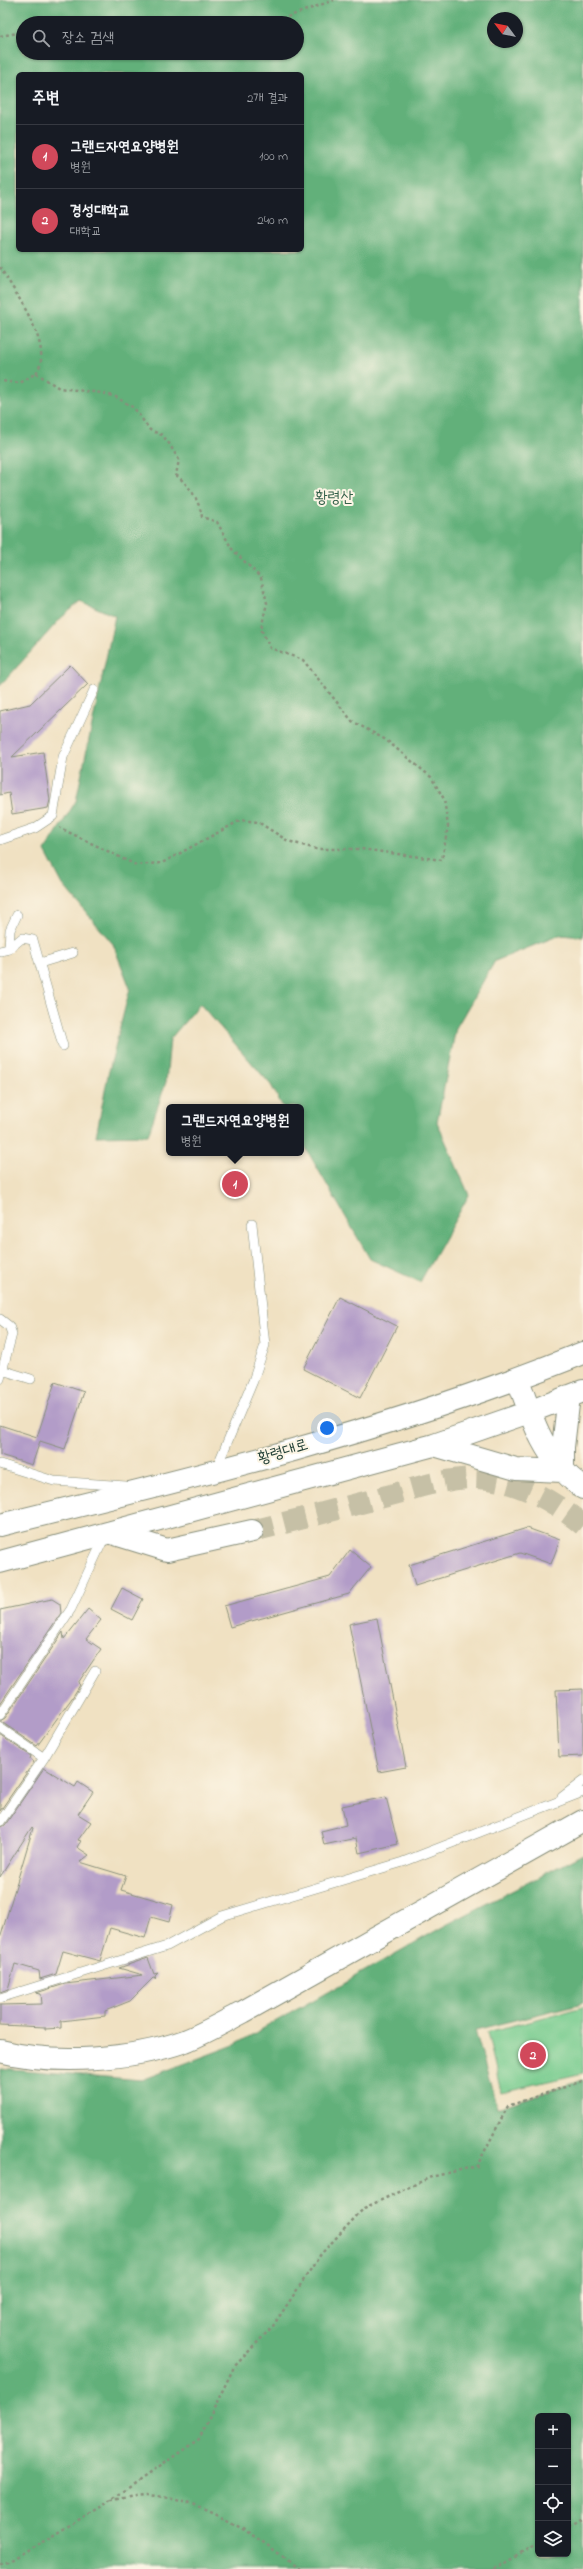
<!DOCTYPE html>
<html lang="ko">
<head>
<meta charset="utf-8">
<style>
  :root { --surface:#171b24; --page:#242831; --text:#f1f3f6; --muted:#9ea1a6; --line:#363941; --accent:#d1495b }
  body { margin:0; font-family:"Indie Flower","Poor Story",sans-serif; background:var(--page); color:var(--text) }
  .controls { position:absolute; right:12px; bottom:12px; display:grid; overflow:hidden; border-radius:6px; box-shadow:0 1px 3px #0004 }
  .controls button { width:36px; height:36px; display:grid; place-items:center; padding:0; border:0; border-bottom:1px solid var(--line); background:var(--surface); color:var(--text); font:20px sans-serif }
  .compass { position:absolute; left:487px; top:12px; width:36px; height:36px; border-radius:50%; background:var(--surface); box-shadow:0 1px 3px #0004; rotate:302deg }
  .you { position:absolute; left:327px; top:1428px; width:14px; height:14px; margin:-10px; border:3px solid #fff; border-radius:50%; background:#1a73e8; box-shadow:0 0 0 6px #1a73e833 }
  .badge { display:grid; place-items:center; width:26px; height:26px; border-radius:50%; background:var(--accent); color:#fff; font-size:13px; font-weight:700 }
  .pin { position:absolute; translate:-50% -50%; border:2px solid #fff; box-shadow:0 1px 4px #0006 }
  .popup { position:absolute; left:166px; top:1104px; width:138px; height:52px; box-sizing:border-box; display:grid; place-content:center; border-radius:6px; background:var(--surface); filter:drop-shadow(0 1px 3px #0005); font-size:13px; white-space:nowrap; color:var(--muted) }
  .popup b { font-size:15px; color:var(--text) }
  .popup::after { content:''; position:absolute; left:50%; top:100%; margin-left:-8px; border:8px solid transparent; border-top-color:var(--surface) }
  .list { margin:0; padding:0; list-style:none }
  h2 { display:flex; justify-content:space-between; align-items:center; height:52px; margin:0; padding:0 16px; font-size:17px }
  h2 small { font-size:13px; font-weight:400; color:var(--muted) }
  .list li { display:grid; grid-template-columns:26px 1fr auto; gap:12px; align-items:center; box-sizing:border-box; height:64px; padding:0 16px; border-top:1px solid var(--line) }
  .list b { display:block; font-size:15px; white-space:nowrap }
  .list p { margin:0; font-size:13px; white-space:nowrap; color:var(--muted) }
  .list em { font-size:13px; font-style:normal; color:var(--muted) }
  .icon { flex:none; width:22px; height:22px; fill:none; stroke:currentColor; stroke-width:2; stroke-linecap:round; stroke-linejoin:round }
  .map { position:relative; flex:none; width:583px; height:2569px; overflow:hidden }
  .search { position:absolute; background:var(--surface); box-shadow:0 1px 3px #0004; left:16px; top:16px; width:288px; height:44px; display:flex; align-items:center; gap:10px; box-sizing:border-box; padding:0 14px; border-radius:22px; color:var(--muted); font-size:15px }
  .panel { position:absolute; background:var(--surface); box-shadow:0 1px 3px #0004; left:16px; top:72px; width:288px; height:180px; border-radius:6px }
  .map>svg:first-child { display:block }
</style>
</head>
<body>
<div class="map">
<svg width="583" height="2569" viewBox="0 0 583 2569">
  <rect width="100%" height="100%" fill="#fcf5e5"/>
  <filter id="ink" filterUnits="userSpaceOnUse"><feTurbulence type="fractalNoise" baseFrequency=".025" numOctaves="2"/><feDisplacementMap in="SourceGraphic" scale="8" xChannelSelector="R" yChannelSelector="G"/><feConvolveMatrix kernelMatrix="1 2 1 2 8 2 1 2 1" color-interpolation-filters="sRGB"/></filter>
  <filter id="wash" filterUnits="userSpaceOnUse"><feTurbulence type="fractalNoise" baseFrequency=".012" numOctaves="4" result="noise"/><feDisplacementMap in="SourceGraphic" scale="16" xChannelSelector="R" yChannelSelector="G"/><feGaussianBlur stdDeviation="0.9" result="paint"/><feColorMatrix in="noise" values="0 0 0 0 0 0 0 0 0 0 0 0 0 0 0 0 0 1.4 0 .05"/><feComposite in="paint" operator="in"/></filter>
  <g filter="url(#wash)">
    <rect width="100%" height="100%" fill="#f0e1c2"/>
    <path fill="#78cc8f" stroke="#4c8462" d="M583,2007v66l-82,19 -14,-60z"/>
    <path fill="#62b07a" stroke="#407657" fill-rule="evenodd" d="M0,0h583v937l-23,-2 -65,26 -39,67 -19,94 32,73 -49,87 -50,-23 -69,-119v-33h-18l-12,-22 -71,-81 -30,35 -4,43 -18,53 -52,1 12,-61 22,-87 -17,-44 -50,-59 -18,-34 31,-50 39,-185 -34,-15 -20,17 -61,68zM493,18h24v24h-24zM23,23h274v30h-274zM18,74h284v176h-284z
      M583,1854v149l-108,27 22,78 86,-28v489h-583v-501l141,12 93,-35 212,-120zM538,2416h30v138h-30z"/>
    <g id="blocks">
      <path fill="#b29cc8" d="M70,665l18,19 -76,73 31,-5 7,48 -2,8 -36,6 -3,-21 -9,2v-84l30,-7z
        M340,1297l57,29 -37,72 -57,-29z
        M55,1382l29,10 -19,57 -25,-8 -8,24 -32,-10v-30l37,12z
        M527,1528l33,12 -9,24 -31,-11 -105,33 -6,-21z
        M350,1550l21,17 -22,27 -119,33 -6,-21 106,-29z
        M122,1588l21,11 -11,21 -21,-11z
        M52,1599l8,5 1,9 -61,91v-94z
        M88,1609l13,11 -15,19 15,10 -23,34 2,2 -8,13 -35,48 -37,-25 5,-3 58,-86 1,7z
        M377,1618l29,149 -27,5 -30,-148z
        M583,1689v67l-24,1 -3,-67z
        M0,1735l31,21 -1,3 4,3 -34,49z
        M44,1768l31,19 3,-5 15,10 -15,22 13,8 -13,18 3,1 -4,6 12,8 -9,7 46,14 -5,14 52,15 -4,17 -18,-5 -6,21 -35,-10 -10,33 -37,-10 -7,23 -16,5 -1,-8 -24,-7 -7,25 -8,3v-53l33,-111 -1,-1 -32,50v-49l5,-3z
        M386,1797l12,47 -39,9 -3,-15 -32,7 -3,-14 25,-6 -4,-19z
        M148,1958l6,16 4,-1 -3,3 1,3 -3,-1 -23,23 -25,10v5l-44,5v7l-16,1v-2l-45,-2v-20l42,-1 -1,-10 -5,-1 29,-9 78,-9 -24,-7z"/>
    </g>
  </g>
  <g filter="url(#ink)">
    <use href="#blocks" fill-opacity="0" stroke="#888f7b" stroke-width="1"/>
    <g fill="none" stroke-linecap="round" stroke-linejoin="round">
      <path stroke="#c6c0a6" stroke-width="22" stroke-dasharray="22 11" stroke-linecap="butt" d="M252,1531c45,-11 90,-23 135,-35 29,-8 59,-18 89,-18 40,1 78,23 107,47"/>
      <g stroke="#888f7b" stroke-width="10">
        <path id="lane" d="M0,840l35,-12 18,-12 10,-59 31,-67
          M9,949l1,-19 7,-15
          M0,951l9,-2 13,-11 11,2 30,106
          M40,963l33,-10
          M0,1319l9,7 3,8 -12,45
          M2,1370l29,9
          M0,1464l54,17 72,5
          M216,1469l37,-88 12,-36 -13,-121
          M0,1715l71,-106 34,-73
          M0,1728l44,30
          M562,1797l21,-16
          M0,1822l44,-64 51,-87
          M0,1998l167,-52 55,-30 181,-54 180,-70"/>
      </g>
      <g stroke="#888f7b" stroke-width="24">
        <path id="secondary" d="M518,1379c14,42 28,83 65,109
          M434,1445l82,24 47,2v-24l6,-51
          M0,1525c197,-48 395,-96 583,-172
          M0,1562l434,-117 95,-33 54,-21"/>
      </g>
      <g stroke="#888f7b" stroke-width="24">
        <path id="highway" d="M112,1533l55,17 85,-19
          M0,2051c55,14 131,9 185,-10 20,-8 39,-19 58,-29l340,-191"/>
      </g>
      <path stroke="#888f7b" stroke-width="2.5" stroke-dasharray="3 3" stroke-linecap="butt" d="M174,23h5
        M246,23l33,-3 55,-20
        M0,36l23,-4
        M0,267c13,23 56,80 36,106l-16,10 -20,-2
        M36,373l23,15 43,5 14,4 18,11 16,22 12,5 6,7 11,18 -3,15c14,11 23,25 26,42l15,5 15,27 29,29 6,25 -6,26 9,19 33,12 49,61 34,19 45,37 13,22 4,27 -6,34 -81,-11h-45l-28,-8 -30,-19 -17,-2 -79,43 -26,2 -76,-37
        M111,2500c12,-1 25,-5 37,-5 57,5 108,40 151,74
        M568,2527l15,-8
        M0,2565l8,-2 103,-63 88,-61 35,-72 39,-41 48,-72 43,-46 67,-31 46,-11 31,-60 75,-25
        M494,2569l44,-25"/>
      <use href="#lane" stroke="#fff" stroke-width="9"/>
      <use href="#secondary" stroke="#fff" stroke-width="22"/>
      <use href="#highway" stroke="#fff" stroke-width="22"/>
    </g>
  </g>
  <g text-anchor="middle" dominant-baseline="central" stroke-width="4" stroke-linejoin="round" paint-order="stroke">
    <g font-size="16" fill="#35614b" stroke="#fcf5e5">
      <text x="334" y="498">황령산</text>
    </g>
    <g font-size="16" fill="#1f3d34" stroke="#fcf5e5">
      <text transform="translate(283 1452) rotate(-17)">황령대로</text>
    </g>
  </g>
</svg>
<div class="controls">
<button>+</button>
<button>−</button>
<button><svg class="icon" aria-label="locate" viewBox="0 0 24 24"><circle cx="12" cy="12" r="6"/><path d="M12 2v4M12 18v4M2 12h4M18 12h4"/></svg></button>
<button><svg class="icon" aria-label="layers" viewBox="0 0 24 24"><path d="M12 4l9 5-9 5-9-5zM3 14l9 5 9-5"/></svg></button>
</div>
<svg class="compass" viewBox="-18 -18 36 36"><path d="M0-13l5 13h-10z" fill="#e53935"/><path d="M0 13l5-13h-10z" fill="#9ea1a6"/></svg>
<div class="you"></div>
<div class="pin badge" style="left:235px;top:1184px">1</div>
<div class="popup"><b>그랜드자연요양병원</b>병원</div>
<div class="pin badge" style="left:533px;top:2055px">2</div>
<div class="search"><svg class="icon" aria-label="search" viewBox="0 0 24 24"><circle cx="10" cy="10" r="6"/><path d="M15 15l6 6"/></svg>장소 검색</div>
<section class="panel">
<h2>주변<small>2개 결과</small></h2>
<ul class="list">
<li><span class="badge">1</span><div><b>그랜드자연요양병원</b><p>병원</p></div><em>100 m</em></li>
<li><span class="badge">2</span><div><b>경성대학교</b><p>대학교</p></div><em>240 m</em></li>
</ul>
</section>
</div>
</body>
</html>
